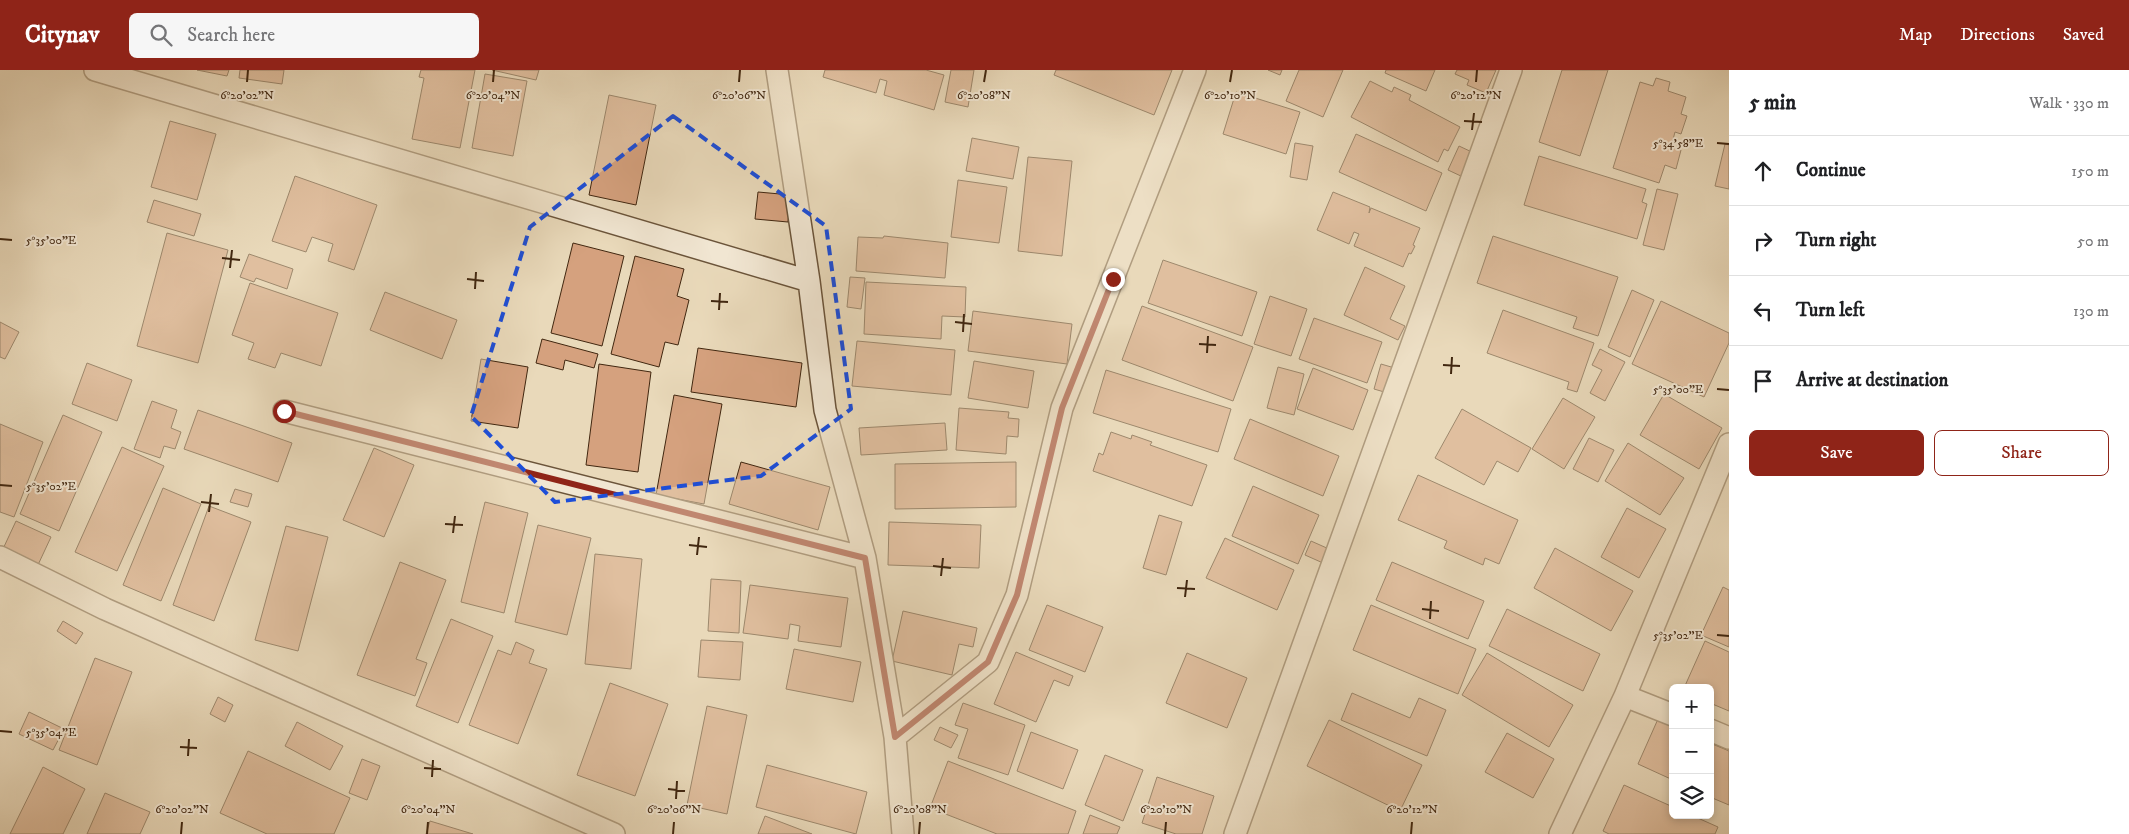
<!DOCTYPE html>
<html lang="en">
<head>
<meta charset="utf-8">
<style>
  :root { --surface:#fff; --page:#f6f6f6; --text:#202124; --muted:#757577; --line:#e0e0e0; --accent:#8f2418 }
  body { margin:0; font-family:"IM FELL DW Pica",serif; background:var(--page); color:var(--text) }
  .controls { position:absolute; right:15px; bottom:15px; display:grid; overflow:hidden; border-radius:8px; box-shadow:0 2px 8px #0003 }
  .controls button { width:45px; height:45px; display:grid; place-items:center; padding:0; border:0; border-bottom:1px solid var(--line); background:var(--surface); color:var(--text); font:25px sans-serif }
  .stop { position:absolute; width:15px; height:15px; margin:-11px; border:4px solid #8f2418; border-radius:50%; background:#fff }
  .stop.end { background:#8f2418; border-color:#fff; box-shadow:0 1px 5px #0008 }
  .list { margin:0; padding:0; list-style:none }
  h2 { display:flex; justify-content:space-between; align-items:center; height:65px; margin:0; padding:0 20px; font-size:21px }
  h2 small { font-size:16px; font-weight:400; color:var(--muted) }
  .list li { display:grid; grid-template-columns:32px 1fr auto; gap:15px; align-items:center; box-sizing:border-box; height:70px; padding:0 20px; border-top:1px solid var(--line) }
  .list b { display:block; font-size:19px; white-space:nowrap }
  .list em { font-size:16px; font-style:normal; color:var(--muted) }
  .actions { display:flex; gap:10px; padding:15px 20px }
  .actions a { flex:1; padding:11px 0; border:1px solid var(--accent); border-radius:8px; text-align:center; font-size:18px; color:var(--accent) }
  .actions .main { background:var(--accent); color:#fff }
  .icon { flex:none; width:28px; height:28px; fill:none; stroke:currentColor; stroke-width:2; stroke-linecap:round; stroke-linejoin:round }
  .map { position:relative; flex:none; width:1729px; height:764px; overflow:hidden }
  header { display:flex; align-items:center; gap:30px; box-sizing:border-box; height:70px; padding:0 25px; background:var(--accent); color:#fff }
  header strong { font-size:24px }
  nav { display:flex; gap:28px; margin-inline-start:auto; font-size:18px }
  .search { width:350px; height:45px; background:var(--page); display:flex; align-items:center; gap:12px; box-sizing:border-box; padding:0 18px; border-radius:8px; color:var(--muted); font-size:19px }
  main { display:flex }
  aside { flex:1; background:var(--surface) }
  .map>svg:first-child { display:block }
</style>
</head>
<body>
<header>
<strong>Citynav</strong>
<div class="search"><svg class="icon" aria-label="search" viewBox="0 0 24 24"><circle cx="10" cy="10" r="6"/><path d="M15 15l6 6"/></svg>Search here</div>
<nav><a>Map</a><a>Directions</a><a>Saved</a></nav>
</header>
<main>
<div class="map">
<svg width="1729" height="764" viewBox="0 0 1729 764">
  <rect width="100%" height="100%" fill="#e9d9ba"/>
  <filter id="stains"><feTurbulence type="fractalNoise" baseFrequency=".004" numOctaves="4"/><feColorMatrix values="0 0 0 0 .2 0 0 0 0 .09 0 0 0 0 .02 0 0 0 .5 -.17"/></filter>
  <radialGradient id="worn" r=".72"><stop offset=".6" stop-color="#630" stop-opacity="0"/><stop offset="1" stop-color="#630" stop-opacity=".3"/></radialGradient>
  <path fill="#d5a17e" stroke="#412710" d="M197,0h32l-2,6z
    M240,0h44l-2,14 -43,-6z
    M421,0h54l-15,78 -48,-9 12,-61 -5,-1z
    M492,0h47l-3,10z
    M825,0h101l18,5 -10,35 -50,-15 3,-14 -7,-2 -4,14 -53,-16z
    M951,0h23l-6,37 -23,-5z
    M1056,0h116l-18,45 -100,-40z
    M1268,0h14l-2,5z
    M1299,0h44l-20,47 -37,-16z
    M1386,0h49l-9,21 -41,-18z
    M1457,0h39l-10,23 -19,-8 2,-5 -14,-6z
    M1562,0h46l-28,86 -41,-14z
    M485,4l42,7 -14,75 -41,-8z
    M1656,8l14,4 -2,9 18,6 -5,17 6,2 -6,18 -6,-2 -4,15 10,3 -5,19 -11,-4 -6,18 -46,-15 27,-86 13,4z
    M1370,11l22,11 2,-5 17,8 -2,5 51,27 -12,24 -4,-2 -6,13 -87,-45z
    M1236,22l64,20 -14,42 -63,-20z
    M609,25l47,10 -20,100 -47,-10z
    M170,51l46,13 -19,66 -46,-13z
    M1356,64l86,39 -16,38 -87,-39z
    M972,68l47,9 -6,32 -47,-8z
    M1295,73l18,3 -6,34 -17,-3z
    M1725,74l4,1v44l-14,-3z
    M1459,76l15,7 -11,24 -15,-7z
    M1539,86l107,33 -4,13 5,2 -10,35 -113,-34z
    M1028,87l44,4 -10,95 -44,-5z
    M295,106l82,29 -23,65 -26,-9 5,-17 -21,-7 -6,15 -34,-11z
    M958,110l49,7 -8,56 -48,-6z
    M1657,119l21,5 -14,56 -21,-5z
    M758,122l33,3 -3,27 -33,-3z
    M1333,122l37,15 -1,6 2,-5 49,20 -7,17 2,1 -4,8 -2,-1 -6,14 -49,-21 5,-12 -5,-2 -5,12 -32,-14z
    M154,130l47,14 -7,22 -47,-14z
    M167,163l61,17 -30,113 -61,-17z
    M884,166l64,7 -3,35 -89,-7 2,-34 25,1z
    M1493,166l125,41 -20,59 -25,-8 4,-11 -100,-34z
    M573,173l51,13 -22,90 -51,-13z
    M249,184l44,15 -6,20 -31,-11 -2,4 -14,-5z
    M635,186l49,13 -7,27 12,4 -11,45 -13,-3 -6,25 -48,-13z
    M1163,190l94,32 -15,44 -94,-33z
    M1365,197l40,19 -15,33 15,7 -7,14 -54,-25z
    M850,207l15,1 -4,31 -14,-2z
    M866,212l100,5 -1,30 -23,-1 -1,23 -77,-5z
    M250,213l88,30 -17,53 -40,-13 -6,15 -27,-9 6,-16 -22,-8z
    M1632,220l22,10 -24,57 -22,-10z
    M385,222l72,28 -15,39 -72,-29z
    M1270,226l37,13 -16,47 -37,-12z
    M1661,231l68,32v10l-25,54 -72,-33z
    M1142,236l111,41 -20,54 -111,-41z
    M1503,240l91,33 -17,49 -10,-3 2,-7 -82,-29z
    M973,241l99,13 -5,40 -99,-13z
    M1314,248l68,24 -15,41 -68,-24z
    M0,252l19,10 -14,27 -5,-2z
    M542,269l56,15 -4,14 -29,-8 -2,10 -27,-7z
    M857,271l98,9 -4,45 -99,-9z
    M698,278l104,15 -6,44 -105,-15z
    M1600,279l25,13 -20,39 -15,-8 12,-23 -10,-5z
    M481,289l47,8 -10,61 -47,-7z
    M974,291l60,10 -6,37 -60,-10z
    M87,293l45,17 -15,41 -45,-17z
    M599,294l52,8 -13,100 -52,-7z
    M1381,294l17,5 -7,25 -17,-5z
    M1278,297l26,7 -10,41 -27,-7z
    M1313,298l55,22 -15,40 -56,-21z
    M1106,300l125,39 -13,43 -125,-39z
    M1664,324l58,34 -23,41 -59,-34z
    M674,325l48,9 -18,100 -48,-9z
    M1563,328l32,19 -31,52 -32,-20z
    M152,331l25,9 -6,18 10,4 -6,17 -11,-3 -4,12 -26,-9z
    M959,338l50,4 -1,6 11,1 -1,18 -11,-1 -1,18 -50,-4z
    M1462,339l69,39 -13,24 -21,-11 -13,24 -49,-27z
    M198,340l94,33 -14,39 -94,-33z
    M63,345l39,17 -43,99 -39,-17z
    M1250,349l89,37 -16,40 -89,-37z
    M945,353l2,27 -86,5 -2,-27z
    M0,354l43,18 -29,75 -14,-5z
    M1111,362l20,7 1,-4 20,7 -2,3 57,20 -15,41 -99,-35 6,-18 4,2z
    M1589,368l25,12 -16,32 -25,-13z
    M1628,373l56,35 -24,37 -55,-34z
    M122,377l42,19 -47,105 -42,-19z
    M374,378l40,17 -30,72 -41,-17z
    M741,392l89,25 -12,43 -89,-26z
    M1016,392v45l-121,2v-45z
    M1418,405l100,45 -19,44 -14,-6 -2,7 -39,-17 3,-7 -49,-21z
    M1253,416l66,29 -21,49 -66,-28z
    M163,418l38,16 -40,97 -38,-16z
    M235,419l17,5 -4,13 -18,-5z
    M485,432l43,11 -24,100 -43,-11z
    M209,436l42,16 -37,99 -41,-16z
    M1627,438l39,21 -27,49 -38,-21z
    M1159,445l23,7 -16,53 -23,-7z
    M16,451l35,16 -14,30 -35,-16z
    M889,452l92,3 -2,43 -91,-3z
    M538,455l53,13 -24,97 -52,-13z
    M286,456l42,11 -30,114 -43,-11z
    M1225,468l69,32 -17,40 -71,-32z
    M1311,471l18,8 -6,14 -18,-8z
    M1555,478l78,43 -22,40 -77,-43z
    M595,484l47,5 -11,110 -46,-5z
    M400,492l46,18 -30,79 11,4 -12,33 -58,-21z
    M1392,492l92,39 -16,38 -92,-39z
    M711,509l30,2 -2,52 -31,-2z
    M750,515l98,13 -7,49 -43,-6 2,-15 -10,-2 -2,15 -45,-6z
    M1723,517l6,3v57l-28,-12z
    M1047,535l56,22 -18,45 -56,-22z
    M1371,535l105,44 -18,45 -105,-44z
    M1507,539l93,45 -17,37 -94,-45z
    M903,541l74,17 -4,19 -14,-3 -7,31 -60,-14z
    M451,549l42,17 -35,87 -42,-17z
    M63,551l20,12 -7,11 -19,-13z
    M701,570l42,2 -3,38 -42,-3z
    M1705,571l24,11v59l-19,-8v-15h-26z
    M516,572l18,8 -5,13 18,6 -29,75 -49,-19 29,-75 13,5z
    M794,579l67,13 -8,40 -67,-13z
    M1016,582l57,24 -4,10 -15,-6 -18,42 -42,-18z
    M1187,583l60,25 -20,50 -61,-25z
    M1487,583l86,52 -24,42 -87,-52z
    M95,588l37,14 -35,93 -38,-15z
    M610,613l58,21 -33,92 -58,-21z
    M1352,623l58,25 9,-20 27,12 -19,46 -86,-36z
    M218,627l15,8 -8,17 -15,-8z
    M963,633l62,22 -17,50 -50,-17 10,-29 -13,-4z
    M707,636l40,9 -20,99 -40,-9z
    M29,642l35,17 -11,21 -34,-16z
    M1658,649l15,7v54l-35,-16z
    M1329,650l93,45 -22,46 -93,-45z
    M297,652l46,24 -13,24 -45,-24z
    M940,657l18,8 -7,13 -17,-8z
    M1031,662l47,18 -15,39 -46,-18z
    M1507,663l47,26 -21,39 -48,-26z
    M1710,673l19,8v54l-19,-8z
    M248,681l102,47 -16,36h-67l-47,-21z
    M1105,685l38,15 -20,51 -38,-16z
    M362,689l18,7 -13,34 -18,-7z
    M948,691l128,50 -8,23h-71l-67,-26z
    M767,695l100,27 -11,42 -100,-27z
    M43,697l42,22 -22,45h-53z
    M1157,707l57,19 -12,38h-26l-34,-11z
    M1624,715l49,22v8h18l27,12 -3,7h-106l-6,-3z
    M105,723l45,19 -10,22h-53z
    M1090,745l30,12 -3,7h-34z
    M765,746l47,18h-54z
    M430,751l43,13h-47z"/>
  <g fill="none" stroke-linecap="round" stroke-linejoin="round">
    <g stroke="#6b543a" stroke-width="24">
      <path id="minor" d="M95,0l714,211
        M777,0l32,211 16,129 40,148 30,179 8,97
        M284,341l581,147
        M0,487l105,52 509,225
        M1625,626l48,19
        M1710,660l19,8
        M895,667l93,-75 29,-67 45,-187 133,-338
        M1235,764l276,-764
        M1560,764l65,-138 104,-252"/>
    </g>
    <use href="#minor" stroke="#f1e6d2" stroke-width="21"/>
  </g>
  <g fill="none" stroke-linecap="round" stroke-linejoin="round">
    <path stroke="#8f2418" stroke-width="6" d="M284,341l581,147 30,179 93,-75 29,-67 45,-187 51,-129"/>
  </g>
  <path d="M0 0H1729V764H0ZM673,46l153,110 25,183 -90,67 -206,26 -84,-86 59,-189z" fill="#e9d9ba" fill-opacity=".55" fill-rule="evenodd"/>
  <path fill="none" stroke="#1d4ed8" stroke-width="4" stroke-dasharray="10 6" stroke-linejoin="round" d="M673,46l153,110 25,183 -90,67 -206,26 -84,-86 59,-189z"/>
  <path fill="none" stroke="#412710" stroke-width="2" d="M247,12l1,-12M493,12l1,-12M739,12l1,-12M984,12l2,-12M1230,12l2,-12M1476,12l1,-12M1464,51l18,1M1472,60l2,-17M1717,73l12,1M0,169l12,1M222,188l18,2M230,198l2,-18M467,209l17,2M475,219l1,-17M711,231l17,1M719,240l1,-17M955,252l17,2M963,262l1,-18M1199,274l17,1M1207,283l1,-17M1443,295l17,1M1451,304l1,-17M1717,319l12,1M0,415l12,1M201,432l18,2M209,442l2,-18M445,454l18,1M453,463l2,-17M689,475l18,2M697,485l2,-18M933,496l18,2M941,506l2,-18M1177,518l18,1M1185,527l2,-17M1422,539l17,2M1430,549l1,-18M1717,565l12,1M0,661l12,1M180,677l17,1M188,686l1,-17M424,698l17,1M432,707l1,-17M668,719l17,2M676,729l1,-18M181,764l1,-12M427,764l1,-12M673,764l1,-12M919,764l1,-12M1165,764l1,-12M1411,764l1,-12"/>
  <g font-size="12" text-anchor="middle" fill="#412710" stroke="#f1e6d2" stroke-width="4" stroke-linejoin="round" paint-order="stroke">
    <text x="247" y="29">6°20'02"N</text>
    <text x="493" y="29">6°20'04"N</text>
    <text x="739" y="29">6°20'06"N</text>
    <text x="984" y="29">6°20'08"N</text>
    <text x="1230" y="29">6°20'10"N</text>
    <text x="1476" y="29">6°20'12"N</text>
    <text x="1678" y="77">5°34'58"E</text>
    <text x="51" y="174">5°35'00"E</text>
    <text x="1678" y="323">5°35'00"E</text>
    <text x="51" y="420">5°35'02"E</text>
    <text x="1678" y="569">5°35'02"E</text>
    <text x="51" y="666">5°35'04"E</text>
    <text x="182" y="743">6°20'02"N</text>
    <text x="428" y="743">6°20'04"N</text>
    <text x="674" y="743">6°20'06"N</text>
    <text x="920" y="743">6°20'08"N</text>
    <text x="1166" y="743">6°20'10"N</text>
    <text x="1412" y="743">6°20'12"N</text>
  </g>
  <rect width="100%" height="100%" filter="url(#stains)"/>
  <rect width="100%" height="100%" fill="url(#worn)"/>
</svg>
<div class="controls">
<button>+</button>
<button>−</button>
<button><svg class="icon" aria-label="layers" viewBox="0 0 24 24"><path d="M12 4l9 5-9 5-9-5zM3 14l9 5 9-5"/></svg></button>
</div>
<div class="stop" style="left:284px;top:341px"></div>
<div class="stop end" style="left:1113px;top:209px"></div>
</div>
<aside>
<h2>5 min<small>Walk · 330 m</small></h2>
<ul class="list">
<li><svg class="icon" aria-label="ahead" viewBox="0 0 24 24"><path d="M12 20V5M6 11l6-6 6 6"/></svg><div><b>Continue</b></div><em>150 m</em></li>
<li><svg class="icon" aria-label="right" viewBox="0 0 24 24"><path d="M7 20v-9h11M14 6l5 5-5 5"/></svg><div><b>Turn right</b></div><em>50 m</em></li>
<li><svg class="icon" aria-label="left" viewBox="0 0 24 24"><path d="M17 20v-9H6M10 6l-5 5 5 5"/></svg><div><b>Turn left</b></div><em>130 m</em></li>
<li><svg class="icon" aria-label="arrive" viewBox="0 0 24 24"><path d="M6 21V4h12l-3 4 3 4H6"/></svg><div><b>Arrive at destination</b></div></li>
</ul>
<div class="actions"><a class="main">Save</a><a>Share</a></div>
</aside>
</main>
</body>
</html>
